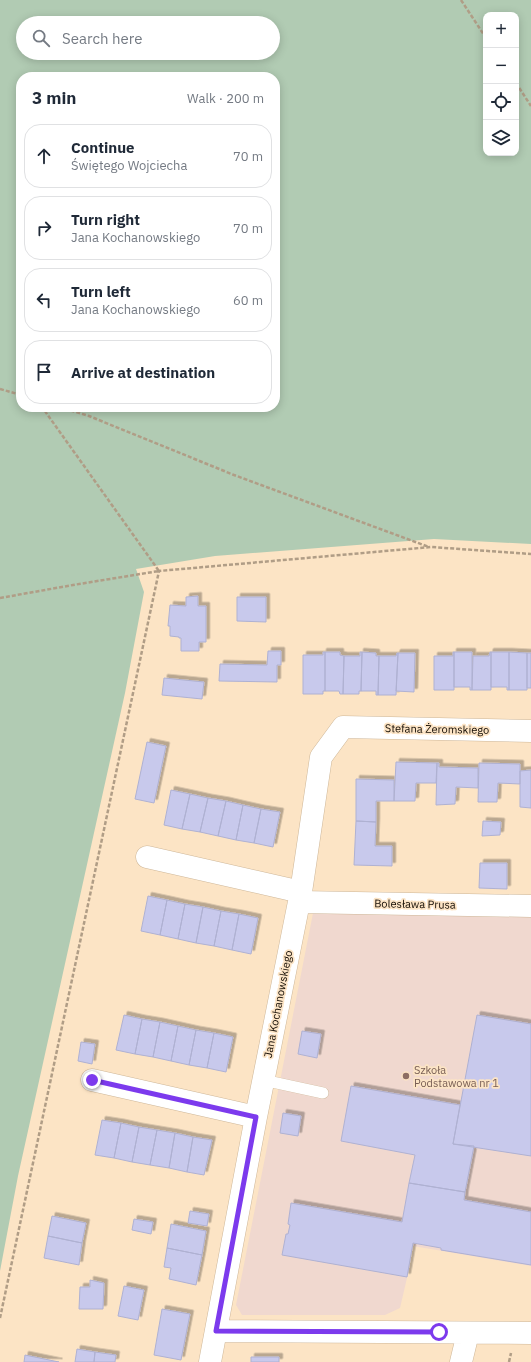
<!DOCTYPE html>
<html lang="en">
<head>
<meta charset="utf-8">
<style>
  :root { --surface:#fff; --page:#f6f6f7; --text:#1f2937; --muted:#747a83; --line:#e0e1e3 }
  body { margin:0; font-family:"IBM Plex Sans",sans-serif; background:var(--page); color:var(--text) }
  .controls { position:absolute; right:12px; top:12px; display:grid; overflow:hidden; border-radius:8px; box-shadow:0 2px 10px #0003 }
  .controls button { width:36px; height:36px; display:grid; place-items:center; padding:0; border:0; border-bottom:1px solid var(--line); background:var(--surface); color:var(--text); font:20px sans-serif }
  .stop { position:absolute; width:12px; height:12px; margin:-9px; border:3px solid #7c3aed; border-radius:50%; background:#fff }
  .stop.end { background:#7c3aed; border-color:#fff; box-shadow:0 1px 4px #0008 }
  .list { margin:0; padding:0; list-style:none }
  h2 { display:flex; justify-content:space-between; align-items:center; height:52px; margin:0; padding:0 16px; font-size:17px }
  h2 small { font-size:13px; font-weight:400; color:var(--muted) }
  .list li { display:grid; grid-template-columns:26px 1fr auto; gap:12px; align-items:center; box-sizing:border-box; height:64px; margin:0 8px 8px; padding:0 8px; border:1px solid var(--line); border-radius:16px }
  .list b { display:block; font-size:15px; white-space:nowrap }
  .list p { margin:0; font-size:13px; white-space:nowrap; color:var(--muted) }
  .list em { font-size:13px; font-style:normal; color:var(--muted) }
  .icon { flex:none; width:22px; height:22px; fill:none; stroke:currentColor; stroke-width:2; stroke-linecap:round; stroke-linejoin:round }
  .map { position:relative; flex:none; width:531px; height:1362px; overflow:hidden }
  .search { position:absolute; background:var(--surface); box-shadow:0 2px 10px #0003; left:16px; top:16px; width:264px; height:44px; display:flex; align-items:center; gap:10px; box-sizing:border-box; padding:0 14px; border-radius:22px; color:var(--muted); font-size:15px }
  .panel { position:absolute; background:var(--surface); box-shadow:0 2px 10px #0003; left:16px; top:72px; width:264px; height:340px; border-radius:16px }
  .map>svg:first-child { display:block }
</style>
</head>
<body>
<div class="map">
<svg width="531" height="1362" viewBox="0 0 531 1362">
  <defs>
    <filter id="shadow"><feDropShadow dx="3.5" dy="-3.5" stdDeviation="0" flood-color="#0004"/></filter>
  </defs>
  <rect width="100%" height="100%" fill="#fce4c5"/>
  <path fill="#f0d8cf" d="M315,903l216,3v360l-118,-20 -6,32 -7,30 -15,7h-143l-6,-10z"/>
  <path fill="#b1cbb3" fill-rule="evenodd" d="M0,0h531v544l-97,-5 -219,17 -79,13 8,23 -19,101 -107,483 -18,95zM486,15h30v138h-30zM23,23h250v30h-250zM21,77h254v330h-254z"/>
  <path fill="#c8c9ec" stroke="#afb1d2" filter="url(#shadow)" d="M198,596v10h8v36h-7v9h-18v-13h-2v-1l-9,-1v-10h-2l2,-21 16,1v-9z
    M237,597h29v25l-29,-1z
    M268,651h13v14h-4v17l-58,-1 1,-17 47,1z
    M323,652h2v39h-2v3h-20v-39h20z
    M325,652h15v3l4,1 -1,38h-3l-1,-3h-14z
    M360,652h2l-1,39h-2v3h-16l1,-38h16z
    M362,652l14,1v3h3l-1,39h-2v-4h-15z
    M453,652h1v38h-20v-34h19z
    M454,652h18v38h-2v-3h-16z
    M490,652h1v38h-19l1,-34h16z
    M491,652h18v38h-2v-3h-16z
    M509,652l18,1v37h-18z
    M397,653h1l-2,42h-18l1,-39h17z
    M398,653h17l-1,39 -18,-1z
    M527,653h4v35h-4z
    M164,678l40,4 -2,17 -40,-4z
    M147,742l19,4 -12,57 -19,-4z
    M396,762l41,1 -1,20h-20l-1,18h-21z
    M437,763h2v4l39,1v20l-22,-1 -1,17 -19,1z
    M479,763l41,1v20l-22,-1 -1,19h-19z
    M531,770v38l-11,-1v-36z
    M356,779l38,1v21h-18v21l-20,-1z
    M171,790l19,4 -8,35 -18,-4z
    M190,794l18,4 -8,34 -18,-3z
    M208,798l18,3 -8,35 -18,-4z
    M226,801l17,4 -7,35 -18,-4z
    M243,805l18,4 -7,34 -18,-3z
    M261,809l19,3 -7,35 -19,-4z
    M356,821l20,1 -1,24h17v20l-38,-1z
    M483,821l18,1 -1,13 -18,1z
    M480,863h27v26l-28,-1z
    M148,896l19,4 -7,35 -19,-4z
    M167,900l18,4 -7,35 -18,-4z
    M185,904l18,3 -7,36 -18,-4z
    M203,907l18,4 -7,35 -18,-3z
    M221,911l18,3 -7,36 -18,-4z
    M239,914l19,4 -7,36 -19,-4z
    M124,1015l18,4 -7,35 -19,-4z
    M477,1015l54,9v132l-78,-12z
    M142,1019l18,3 -7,35 -18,-3z
    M160,1022l18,4 -7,35 -18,-4z
    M178,1026l18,4 -7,35 -18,-4z
    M196,1030l18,3 -7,35 -18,-3z
    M302,1031l19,3 -4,24 -19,-4z
    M214,1033l19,4 -7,35 -19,-4z
    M81,1042l14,2 -3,20 -14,-3z
    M351,1086l109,19 -7,39 21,2 -9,46 -56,-9 6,-28 -74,-14z
    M283,1113l18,3 -3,20 -18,-3z
    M102,1120l19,3 -7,35 -19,-3z
    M121,1123l18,4 -7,35 -18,-4z
    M139,1127l18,3 -7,35 -18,-3z
    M157,1130l18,3 -6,35 -19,-3z
    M175,1133l18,4 -6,35 -18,-4z
    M193,1137l19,3 -8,35 -17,-3z
    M409,1183l56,9 -1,8 67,12v53l-90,-15v-2l-28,-5 -6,34 -125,-22 4,-21h2l2,-9 -2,-1 3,-21 111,19z
    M190,1211l19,3 -2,12 -19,-3z
    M52,1216l34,7 -4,20 -34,-7z
    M134,1219l19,3 -2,12 -19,-4z
    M171,1224l35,7 -4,24 -35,-7z
    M48,1236l34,7 -3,22 -35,-7z
    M167,1248l35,7 -6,30 -27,-6 2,-11 -7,-1z
    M90,1280l14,3 -1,26h-24l1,-22h10z
    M124,1286l20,4 -6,30 -20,-4z
    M162,1309l28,5 -9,46 -27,-5z
    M77,1349l18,3 -1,10h-19z
    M95,1352l21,3 -1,7h-21z
    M25,1355l34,7h-35z
    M251,1357h28v5h-28z"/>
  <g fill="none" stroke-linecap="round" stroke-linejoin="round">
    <g stroke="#ceb799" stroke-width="12">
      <path id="lane" d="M263,1080l60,13"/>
    </g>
    <g stroke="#ceb799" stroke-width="23">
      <path id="street" d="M147,857l154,35
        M299,902l232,4
        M92,1080l164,37
        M216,1331l315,2
        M210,1362l46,-245 45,-225 20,-135 22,-30 188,4
        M461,1362l7,-29"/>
    </g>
    <path stroke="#b09d86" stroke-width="2.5" stroke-dasharray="4 2" stroke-linecap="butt" d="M461,0l25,38
      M516,83l15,23
      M0,389l21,6
      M59,407l30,9 145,59 195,72
      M0,598l73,-13 86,-14 -117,-164
      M0,1318l159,-747 272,-24 100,7
      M509,1362l2,-9"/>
    <use href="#lane" stroke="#fff" stroke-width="11"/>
    <use href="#street" stroke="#fff" stroke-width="22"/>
  </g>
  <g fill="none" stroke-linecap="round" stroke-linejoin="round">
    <path stroke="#7c3aed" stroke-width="5" d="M92,1080l164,37 -40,214 223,1"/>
  </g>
  <circle fill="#8d6e63" stroke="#fce4c5" stroke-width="1.5" cx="406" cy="1076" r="4"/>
  <g text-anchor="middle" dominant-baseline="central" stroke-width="3.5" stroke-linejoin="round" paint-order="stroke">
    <g font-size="11" fill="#110a02" stroke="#fce4c5">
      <text transform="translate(437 729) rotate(1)">Stefana Żeromskiego</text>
      <text transform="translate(415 904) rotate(1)">Bolesława Prusa</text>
      <text transform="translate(278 1004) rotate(-79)">Jana Kochanowskiego</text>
    </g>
    <g font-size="11" fill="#785e54" stroke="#fce4c5" text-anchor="start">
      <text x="414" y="1070">Szkoła<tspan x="414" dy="13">Podstawowa nr 1</tspan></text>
    </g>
  </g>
</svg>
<div class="controls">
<button>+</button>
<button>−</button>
<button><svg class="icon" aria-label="locate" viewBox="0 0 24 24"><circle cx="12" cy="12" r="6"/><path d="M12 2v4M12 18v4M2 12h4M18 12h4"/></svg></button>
<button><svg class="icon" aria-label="layers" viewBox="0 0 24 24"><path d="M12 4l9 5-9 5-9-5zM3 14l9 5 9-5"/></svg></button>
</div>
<div class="stop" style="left:439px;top:1332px"></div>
<div class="stop end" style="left:92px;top:1080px"></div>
<div class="search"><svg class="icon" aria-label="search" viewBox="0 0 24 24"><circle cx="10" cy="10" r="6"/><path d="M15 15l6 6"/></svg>Search here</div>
<section class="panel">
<h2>3 min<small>Walk · 200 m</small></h2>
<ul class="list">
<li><svg class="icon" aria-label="ahead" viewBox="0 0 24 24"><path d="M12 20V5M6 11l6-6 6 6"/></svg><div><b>Continue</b><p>Świętego Wojciecha</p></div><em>70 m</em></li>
<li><svg class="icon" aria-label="right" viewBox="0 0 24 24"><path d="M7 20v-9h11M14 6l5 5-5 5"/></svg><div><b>Turn right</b><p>Jana Kochanowskiego</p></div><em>70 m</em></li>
<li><svg class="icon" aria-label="left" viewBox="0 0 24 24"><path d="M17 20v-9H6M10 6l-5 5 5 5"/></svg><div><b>Turn left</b><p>Jana Kochanowskiego</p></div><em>60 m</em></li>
<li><svg class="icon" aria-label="arrive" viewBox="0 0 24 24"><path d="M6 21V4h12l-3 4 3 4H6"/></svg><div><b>Arrive at destination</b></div></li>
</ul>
</section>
</div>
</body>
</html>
